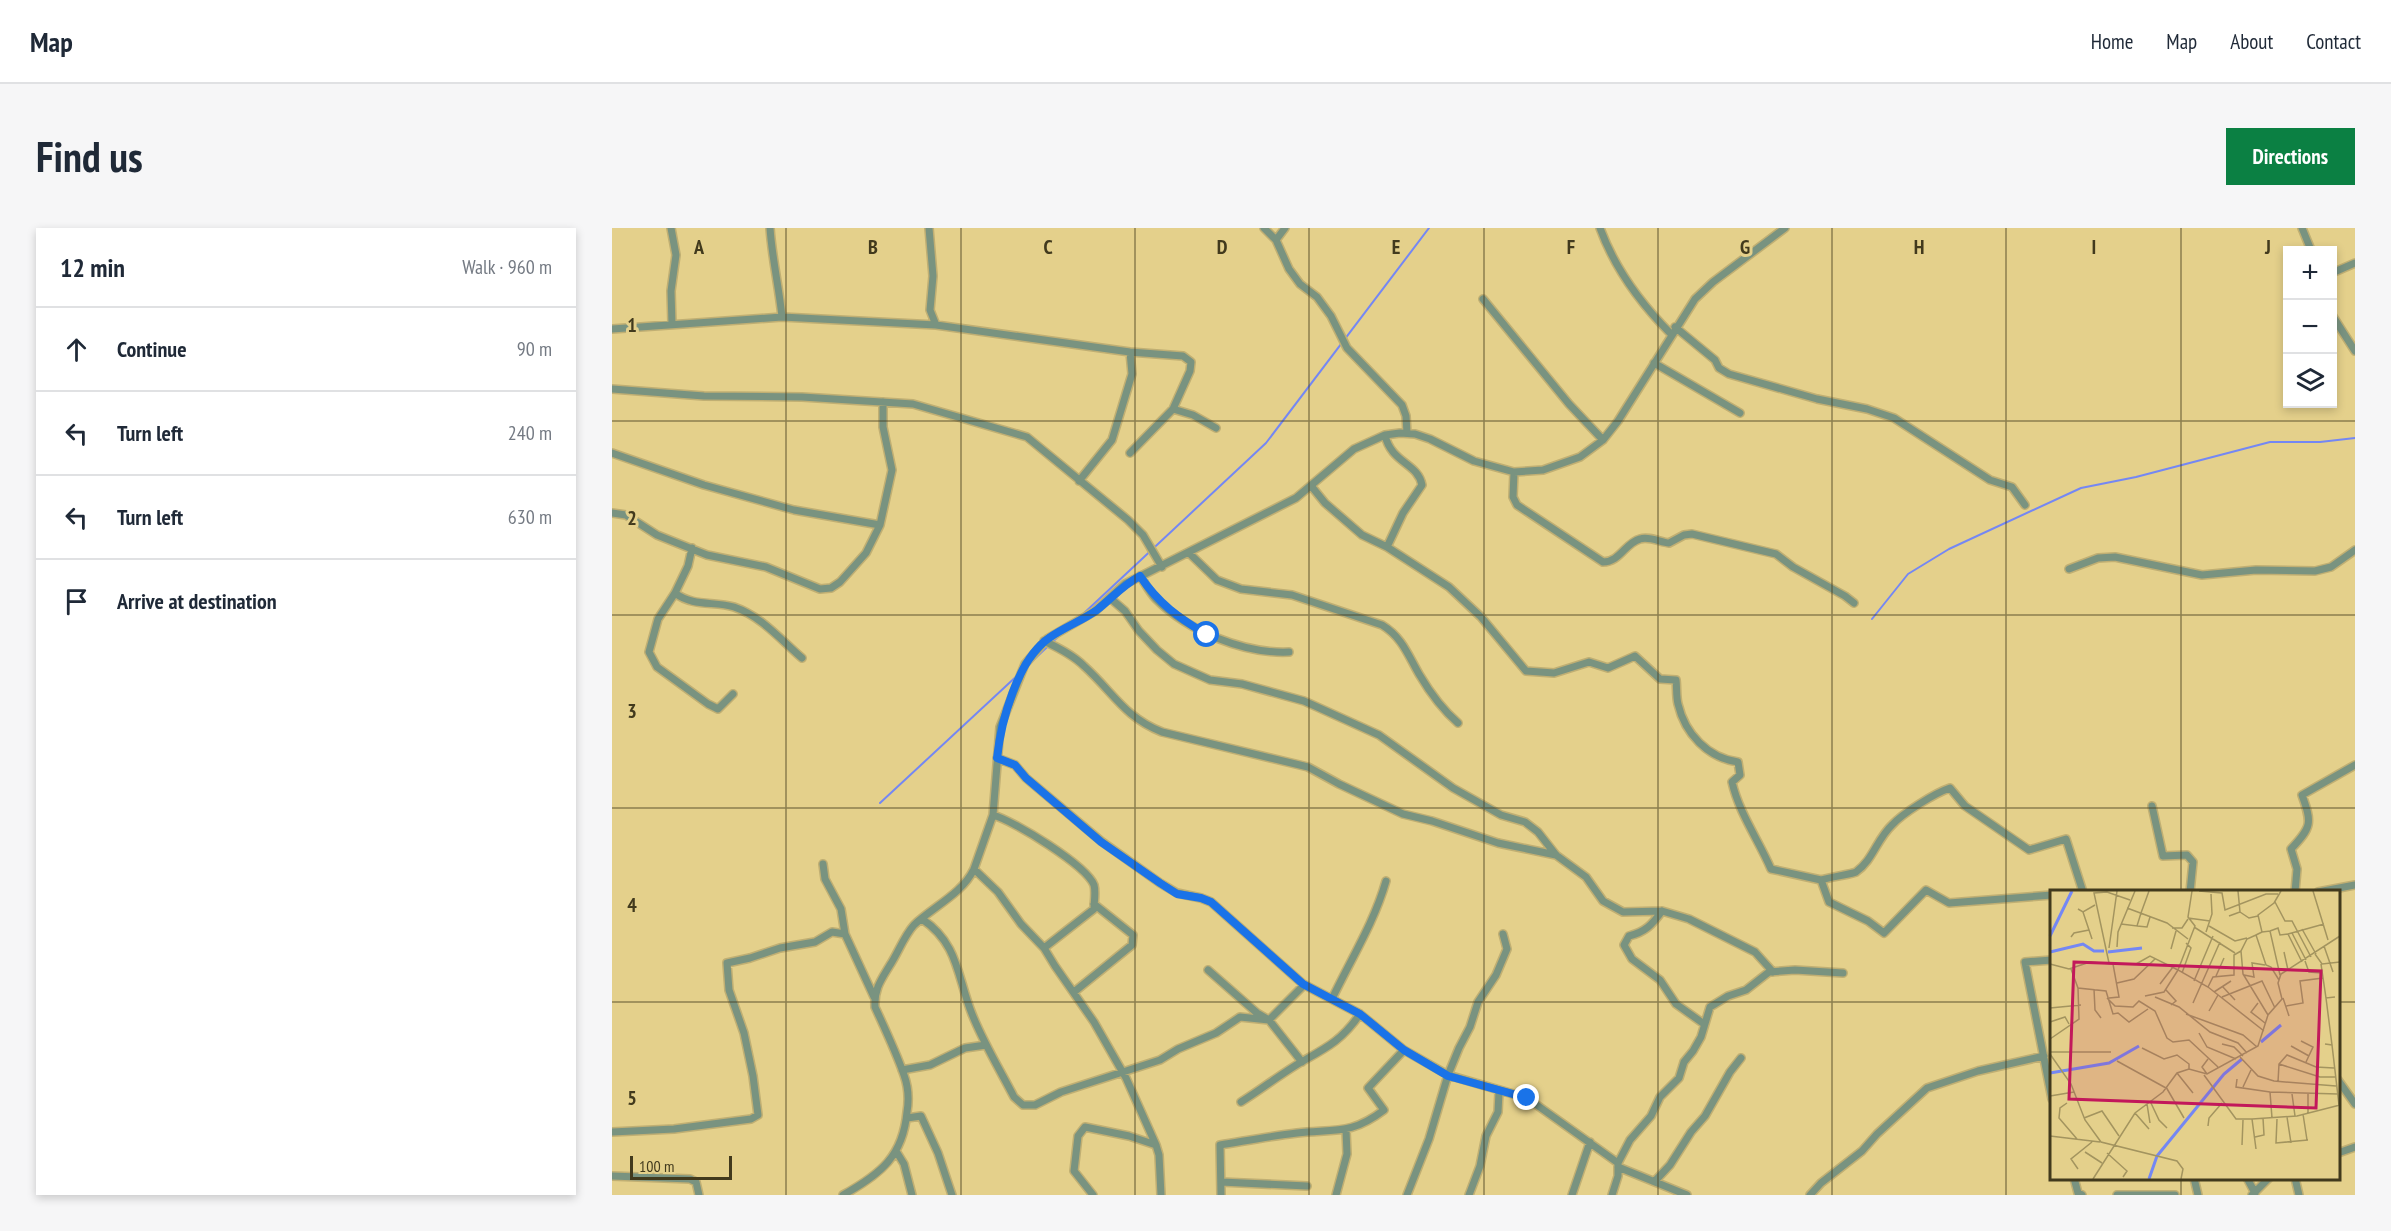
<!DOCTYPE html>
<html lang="en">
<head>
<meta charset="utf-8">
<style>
  :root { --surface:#fff; --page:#f6f6f7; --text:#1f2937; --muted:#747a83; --line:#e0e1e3; --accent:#0b8043 }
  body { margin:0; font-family:"PT Sans Narrow",sans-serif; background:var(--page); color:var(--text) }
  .controls { position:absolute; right:18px; top:18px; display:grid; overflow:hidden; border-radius:0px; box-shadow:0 3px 9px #0003 }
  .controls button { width:54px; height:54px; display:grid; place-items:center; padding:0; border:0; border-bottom:2px solid var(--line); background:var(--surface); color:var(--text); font:30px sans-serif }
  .scale { position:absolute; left:18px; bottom:15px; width:102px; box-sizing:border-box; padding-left:6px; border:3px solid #423a1d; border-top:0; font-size:16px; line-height:21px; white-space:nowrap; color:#423a1d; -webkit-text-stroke:4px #e4d08b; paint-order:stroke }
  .stop { position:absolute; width:18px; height:18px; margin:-14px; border:4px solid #1a73e8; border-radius:50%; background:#fff }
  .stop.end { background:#1a73e8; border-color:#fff; box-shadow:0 2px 6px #0008 }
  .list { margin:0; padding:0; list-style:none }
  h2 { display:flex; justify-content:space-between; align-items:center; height:78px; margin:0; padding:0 24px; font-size:26px }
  h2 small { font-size:20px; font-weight:400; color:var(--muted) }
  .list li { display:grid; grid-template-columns:39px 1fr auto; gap:18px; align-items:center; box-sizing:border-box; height:84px; padding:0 24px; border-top:2px solid var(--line) }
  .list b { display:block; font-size:22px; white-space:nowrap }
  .list em { font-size:20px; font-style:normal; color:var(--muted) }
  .icon { flex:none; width:33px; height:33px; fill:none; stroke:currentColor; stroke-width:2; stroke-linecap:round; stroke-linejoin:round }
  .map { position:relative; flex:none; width:1743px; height:967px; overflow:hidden; border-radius:0px }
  header { display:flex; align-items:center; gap:36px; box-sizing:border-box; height:84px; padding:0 30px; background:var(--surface); border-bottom:2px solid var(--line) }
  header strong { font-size:28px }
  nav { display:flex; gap:33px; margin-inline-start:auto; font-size:21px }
  .intro { display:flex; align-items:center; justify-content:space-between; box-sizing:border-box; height:144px; padding:0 36px }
  h1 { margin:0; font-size:42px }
  .button { padding:15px 27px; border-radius:0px; background:var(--accent); color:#fff; font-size:21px; font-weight:700 }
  main { display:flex; gap:36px; padding:0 36px }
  aside { flex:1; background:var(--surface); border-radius:0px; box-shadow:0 3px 9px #0003 }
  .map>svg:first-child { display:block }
</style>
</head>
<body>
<header>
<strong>Map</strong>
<nav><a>Home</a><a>Map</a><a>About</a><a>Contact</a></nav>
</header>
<div class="intro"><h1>Find us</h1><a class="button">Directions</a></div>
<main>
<aside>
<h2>12 min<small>Walk · 960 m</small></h2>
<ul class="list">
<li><svg class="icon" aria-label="ahead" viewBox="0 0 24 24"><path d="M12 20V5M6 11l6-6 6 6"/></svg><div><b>Continue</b></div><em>90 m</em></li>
<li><svg class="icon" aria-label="left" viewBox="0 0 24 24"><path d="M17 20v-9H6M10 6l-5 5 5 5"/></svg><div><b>Turn left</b></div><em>240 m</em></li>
<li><svg class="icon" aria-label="left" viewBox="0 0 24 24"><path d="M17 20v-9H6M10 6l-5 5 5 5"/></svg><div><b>Turn left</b></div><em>630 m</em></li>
<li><svg class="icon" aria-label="arrive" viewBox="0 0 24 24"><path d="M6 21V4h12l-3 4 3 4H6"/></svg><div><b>Arrive at destination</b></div></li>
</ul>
</aside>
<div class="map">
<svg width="1743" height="967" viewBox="0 0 1743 967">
  <rect width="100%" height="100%" fill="#e4d08b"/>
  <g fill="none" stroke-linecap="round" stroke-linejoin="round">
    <path stroke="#7487f4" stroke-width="2" d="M470,387l184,-172 163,-215
      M1260,391l36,-45 41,-25 132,-61 55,-11 134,-35h50l35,-4
      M415,438l35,-33
      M268,575l139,-129"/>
    <g stroke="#c0af73" stroke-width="10">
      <path id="street" d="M59,0l5,27 -5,36 1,33
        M158,0c2,30 9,59 12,89
        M317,0l4,48 -3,34 6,15
        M652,0l12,12 13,29 11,15 17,13 14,19 16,32 55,57 4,11 1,17
        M988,0c15,41 40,75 71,106
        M1690,0l9,22
        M664,12l9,-12
        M1720,45l23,-10
        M871,71l86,105 34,36
        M1720,87l23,36
        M1063,99l40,33 4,8 10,6 88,25 50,10 27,9 96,62 22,7 13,18
        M0,101l170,-12 154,8 194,27 53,4 8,6 -1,9 -17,38
        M1042,135l86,50
        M0,161l92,7 98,1 111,7 114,33 101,83 15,15 19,32
        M773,207c6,28 33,28 37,50l-19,28 -16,34
        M0,225l92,32 90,25 86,15
        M518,225l43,-44 20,6 23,13
        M902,244l-1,25 4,8 86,57c17,0 22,-19 37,-23 9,-3 20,3 29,4l15,-8 8,-1 84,20 17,13 52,29 9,7
        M467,253l33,-41 20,-66 -2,-22
        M700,259l13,16 37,32 25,12 62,40 32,30 45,54 28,2 35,-11 19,6 27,-12 25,23 16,1c1,7 0,16 2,24 7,30 30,54 60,58l2,13 -8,7c7,31 26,57 39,87l50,11 8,22 39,19 16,12 42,-43 23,13 103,-8
        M0,285l14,2 31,20 50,20 59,12 54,22 11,-1 9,-6 26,-29 14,-28 12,-55 -9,-43v-25
        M80,320l-4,18 -13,27 -17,26 -9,33 8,15 51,37 10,5 15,-15
        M577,325l28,27 24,9 51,6 90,30c20,12 26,30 37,49 10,17 24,36 39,49
        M1457,341l29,-11 17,-1 87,18 54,-5 59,1 16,-4 24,-17
        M528,348c5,7 10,17 16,23 32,32 88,55 133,53
        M63,365c18,14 39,8 59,14 27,9 47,33 68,51
        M498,370l15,13 14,20 18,19 17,14 36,16 32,4 62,17 75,34 74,53 48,27 24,7 13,10 18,23 30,22 17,24 20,11 39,-1 27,8 66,33 18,20
        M432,413c15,7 29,14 40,25 29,26 40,51 78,66l146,35 31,17 64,30 29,7 66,22 58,12
        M385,530l18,7 11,13 75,63 59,42 17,10 24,5 10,4 92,82 57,30 44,36 44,25 79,23 91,65v13l-6,19
        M1540,578l11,50 24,-1 6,7 -3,30
        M381,587c21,6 93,50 101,70 2,7 0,17 0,24l-50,39
        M211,636l2,15 16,30 4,25 29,63
        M362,641l24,23 23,32 23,24 11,18 39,56 32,56 30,67 3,10 2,40
        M1209,652c8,-3 32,-6 35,-8 17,-12 21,-33 36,-47 11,-12 43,-32 58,-37l15,18 64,44 37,-11 17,53
        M1683,664l2,-23 -6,-20c21,-22 21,-26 11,-54l53,-30
        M1706,664l37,-7
        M1050,683c-10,14 -17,21 -33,25l-5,9 8,14 28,21 16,24 28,20
        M310,691c37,25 35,58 50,95 11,28 28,56 42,83l9,8h12l26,-13 99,-32 18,-11 38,-16 24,-16 29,3 35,-35
        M1440,732l-27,2 27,137
        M596,742l49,43 12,7 33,42
        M462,764l58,-47 1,-10 -39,-31
        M720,771c19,-40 42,-76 54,-118
        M290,842l28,-5 35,-17 21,-3
        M1726,852l17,24
        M629,874c21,-13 41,-29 62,-41 25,-14 40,-22 57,-47
        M295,890l14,-2 17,37 14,42
        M0,904l62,-3 77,-10 7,-4 -5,-39 -9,-43 -15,-43 -2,-27 23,-5 30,-10 35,-6 17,-10 13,2
        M284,923l8,13 8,31
        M1726,925l17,-6
        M1006,935l12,-23 21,-24 9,-19 19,-19 5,-16 9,-11 8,-14 9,-30 18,-11 18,-6 23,-18 26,-2 48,3
        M1006,939l69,28
        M0,948l78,3 6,3 3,13
        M1462,950l4,15 4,2
        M1582,950l4,17
        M1635,950l8,15
        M1683,950l4,17
        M1043,953l15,-16 21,-33 14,-16 25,-44 11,-14
        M609,954l86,4
        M231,967c38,-21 60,-39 64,-83 2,-12 1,-26 -3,-37 -8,-23 -19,-46 -29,-68 -1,-18 6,-27 15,-42 8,-12 14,-29 24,-40 20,-19 48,-31 60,-56l19,-54 7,-88 25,-63 22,-25 48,-28 30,-27 171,-86 58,-49 31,-14 15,-2 15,1 15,5 44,22 40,11 29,-2 37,-13 23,-17 15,-19 77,-122 18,-17 72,-54
        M481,967l-19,-24 4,-35 7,-9 44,9 27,9
        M609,967l-1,-50c25,-4 51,-9 77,-12 39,-4 54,2 87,-23l-16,-22 36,-38
        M724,967l11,-41 -1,-24
        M795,967l22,-56 19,-64 11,-27 11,-21 8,-25 18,-27 11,-26 -4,-15
        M857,967l11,-29 6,-30 12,-24 1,-20
        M960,967l18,-53
        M1198,967l11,-12 41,-32 15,-17 50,-46 51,-17 66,-15
        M1505,967h58
        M1640,967l17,-17"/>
    </g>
    <use href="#street" stroke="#799380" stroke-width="7"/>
  </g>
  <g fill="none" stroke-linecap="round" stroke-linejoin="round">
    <path stroke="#1a73e8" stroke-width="8" d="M595,407c-29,-18 -48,-31 -67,-59 -17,9 -28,22 -43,34 -15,11 -33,17 -48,28 -32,22 -48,84 -52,120l18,7 11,13 75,64 59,41 17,11 24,4 10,4 92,82 57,30 44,36 44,26 79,22"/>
  </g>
  <path fill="none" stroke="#423a1d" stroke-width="1.5" stroke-opacity="0.55" d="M174,0v967M349,0v967M523,0v967M697,0v967M872,0v967M1046,0v967M1220,0v967M1394,0v967M1569,0v664M0,193h1743M0,387h1743M0,580h1743M0,774h1440M1726,774h17M1569,950v17"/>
  <g transform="translate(1438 662)">
    <rect width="290" height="290" fill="#e4d08b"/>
    <path fill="none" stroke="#7487f4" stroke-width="3" d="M0,46l22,-45M0,62l33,-8 11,7h10M58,62l34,-4M211,152l20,-17M0,183l59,-10 30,-17M99,289l8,-23 67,-82 18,-15"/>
    <path fill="none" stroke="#a3945f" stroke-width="1.5" d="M142,1l-4,26 7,9 -17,44 30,17 56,44M149,1l23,2 3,17 41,-16h12M263,1l15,49M225,12l10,19h7l19,36M77,18l40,15 21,16M28,19l5,3 12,-7M33,22l9,27M190,22l9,6 9,-2M91,23l8,-22M179,26l11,-4 -2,-21M138,28l22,3M71,34l16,2 4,-13M87,36l10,1 3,-10M159,36l26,15 12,-3M144,37l41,26M122,38h10l6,-9M252,39l14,25M220,41l8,-3 2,7 8,-1M156,42l6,-18 -1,-20M212,42l8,-1 10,44M242,43l14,27M206,45l-9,4 -6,12 2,23 25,41M21,47l3,-4 15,-3M274,56l9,26M67,57l1,-15 17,-41M59,58l8,-57M121,59l5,-18M234,62l4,18M265,64l7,10 18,-2M255,71l4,11 13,1M252,72l-14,-28 36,-10M59,73l-15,-70 13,-1 23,8M0,74l19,5 21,-7 23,2 6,33 -10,1M86,74l14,-8 28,14M271,74l5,34 9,-1M21,79l7,19 28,3 7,23 5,-1 11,9 19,-13M132,83l9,-25 -5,-5M194,85l10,2 -2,-14 13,2M166,86l8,-18M229,90l-8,-13 -5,-2 -10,-30 6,-3 -4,-17 16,-12 7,-12M144,91l19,-45M67,93l17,-4 21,-20M110,94l13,-17M172,96l13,14M158,97l5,-10 21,-2v-20l7,-4M44,99l1,21 6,8M116,100l10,11 -5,4M164,102l17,-11M95,106l19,-4 14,-22M105,107l24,10 31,25 28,11 9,10M172,107l40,-16 13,27M57,108l8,8 18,1 6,-6 16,10 12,27 6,4 16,-2 29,27M233,108l6,18M276,108l6,47M143,113l27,-61M208,113l-7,9 14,11M236,116l17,-3 -3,-22 23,-3M0,118l31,-3M159,121l9,-16M136,124l57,21 14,12M0,132l15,-5 4,7M149,143l8,14 29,12M0,149l29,-20 -1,-31M251,151l12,6 -7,15M172,154l12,3 9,9M275,154l7,1 7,60M241,156l18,10M92,158l22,11 13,-4 12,9v5M0,162h61M0,164l21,30 14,36 16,22 76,19 6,8 -2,10M190,167l18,19 16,5 62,5M67,171l49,27M229,174l41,13h15M127,183l16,20M157,184l-5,-7 6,-8M154,185l32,44h16l4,30M187,189l-1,8 34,5 68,2M228,192l1,-18 8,-9 29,12 18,1M116,197l18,31M193,197l8,-17M220,202l2,26M242,204l3,22M258,204v19M0,206l24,-4M100,211l9,19 8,8M17,213l-7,5 -1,10 18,21M97,214l3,19M85,223l14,16M253,224l4,26M237,227l4,26M34,228l18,-7 17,25M202,229l45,-3 43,-11M227,229l-1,24 32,-3M158,236l1,-8 13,-15M0,246l50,6M205,247l9,-2 -1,-17M192,255l1,-25M35,262l17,11M57,263l20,18 -4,6M28,279l-7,-10 21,-17M43,289l42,-66 28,-21 14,-19 12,-4 18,5 51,-28 10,-31 14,-16 -4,-16 3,-9 59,-38"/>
    <path fill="#c2185b" fill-opacity="0.15" stroke="#c2185b" stroke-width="3" d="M24,72l247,9 -5,137 -247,-9z"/>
    <rect width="290" height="290" fill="none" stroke="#423a1d" stroke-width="3"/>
  </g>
  <g font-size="20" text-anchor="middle" font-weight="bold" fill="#423a1d" stroke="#e4d08b" stroke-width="6" stroke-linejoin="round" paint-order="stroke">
    <text x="87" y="26">A</text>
    <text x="261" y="26">B</text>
    <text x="436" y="26">C</text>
    <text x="610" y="26">D</text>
    <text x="784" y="26">E</text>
    <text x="959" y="26">F</text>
    <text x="1133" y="26">G</text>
    <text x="1307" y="26">H</text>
    <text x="1482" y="26">I</text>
    <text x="1656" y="26">J</text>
    <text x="20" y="104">1</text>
    <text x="20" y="297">2</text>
    <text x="20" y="490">3</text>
    <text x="20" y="684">4</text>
    <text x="20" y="877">5</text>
  </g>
</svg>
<div class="controls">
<button>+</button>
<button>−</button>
<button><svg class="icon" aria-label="layers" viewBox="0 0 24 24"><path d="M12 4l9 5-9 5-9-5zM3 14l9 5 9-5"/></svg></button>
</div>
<div class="scale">100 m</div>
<div class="stop" style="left:595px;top:407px"></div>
<div class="stop end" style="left:915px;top:870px"></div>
</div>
</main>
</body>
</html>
